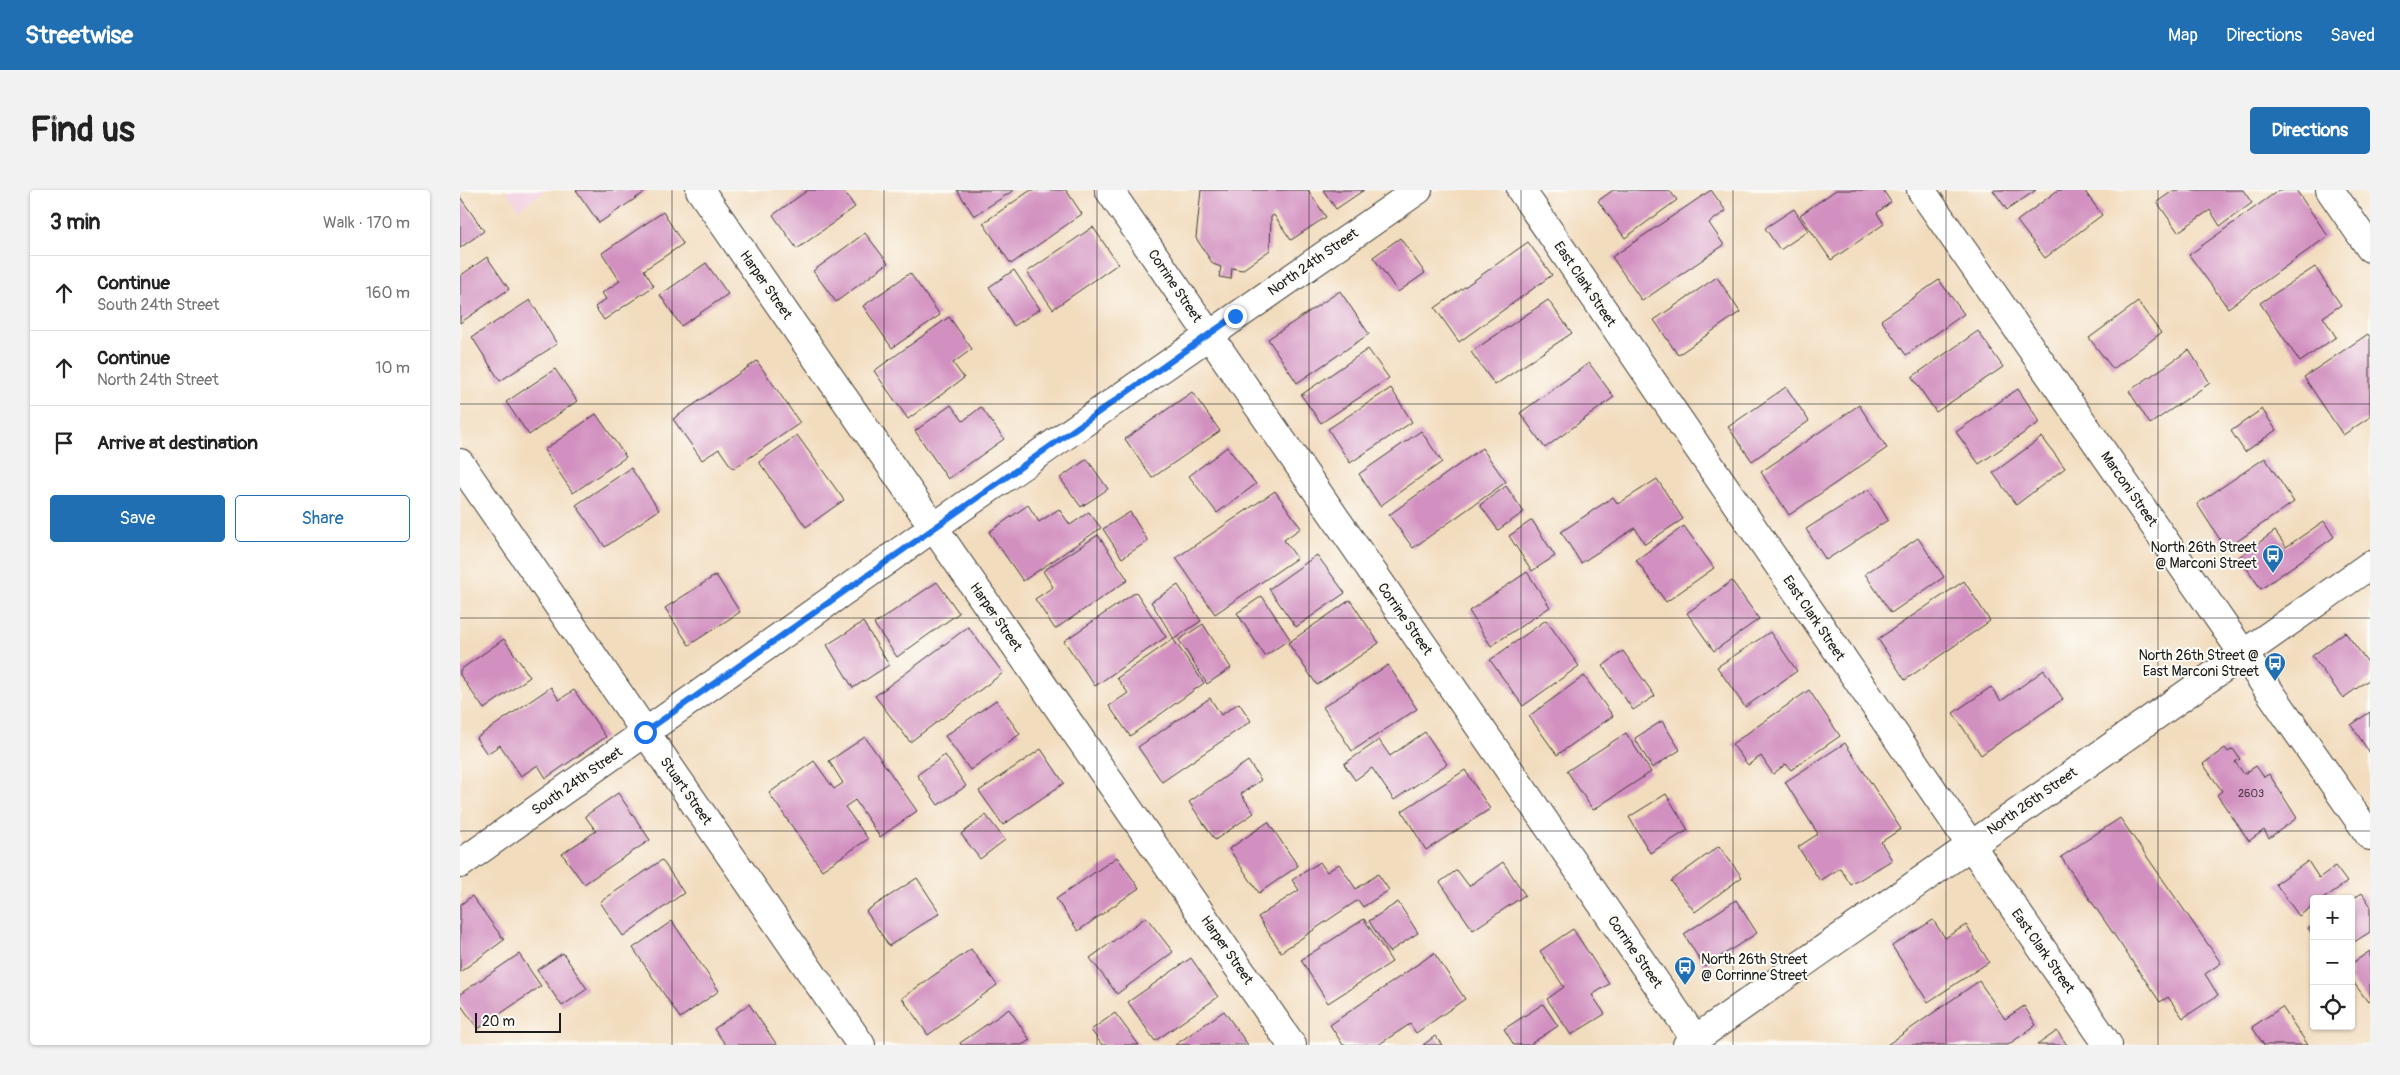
<!DOCTYPE html>
<html lang="en">
<head>
<meta charset="utf-8">
<style>
  :root { --surface:#fff; --page:#f2f2f2; --text:#222; --muted:#767676; --line:#e0e0e0; --accent:#1f6fb2 }
  body { margin:0; font-family:Pangolin,sans-serif; background:var(--page); color:var(--text) }
  .controls { position:absolute; right:15px; bottom:15px; display:grid; overflow:hidden; border-radius:5px; box-shadow:0 1px 4px #0004 }
  .controls button { width:45px; height:45px; display:grid; place-items:center; padding:0; border:0; border-bottom:1px solid var(--line); background:var(--surface); color:var(--text); font:25px sans-serif }
  .scale { position:absolute; left:15px; bottom:12px; width:86px; box-sizing:border-box; padding-left:5px; border:2px solid #1c1c1c; border-top:0; font-size:14px; line-height:18px; white-space:nowrap; color:#1c1c1c; -webkit-text-stroke:4px #fdfcf7; paint-order:stroke }
  .stop { position:absolute; width:15px; height:15px; margin:-11px; border:4px solid #1a73e8; border-radius:50%; background:#fff }
  .stop.end { background:#1a73e8; border-color:#fff; box-shadow:0 1px 5px #0008 }
  .list { margin:0; padding:0; list-style:none }
  h2 { display:flex; justify-content:space-between; align-items:center; height:65px; margin:0; padding:0 20px; font-size:21px }
  h2 small { font-size:16px; font-weight:400; color:var(--muted) }
  .list li { display:grid; grid-template-columns:32px 1fr auto; gap:15px; align-items:center; box-sizing:border-box; height:75px; padding:0 20px; border-top:1px solid var(--line) }
  .list b { display:block; font-size:19px; white-space:nowrap }
  .list p { margin:0; font-size:16px; white-space:nowrap; color:var(--muted) }
  .list em { font-size:16px; font-style:normal; color:var(--muted) }
  .actions { display:flex; gap:10px; padding:15px 20px }
  .actions a { flex:1; padding:11px 0; border:1px solid var(--accent); border-radius:5px; text-align:center; font-size:18px; color:var(--accent) }
  .actions .main { background:var(--accent); color:#fff }
  .icon { flex:none; width:28px; height:28px; fill:none; stroke:currentColor; stroke-width:2; stroke-linecap:round; stroke-linejoin:round }
  .map { position:relative; flex:none; width:1910px; height:855px; overflow:hidden; border-radius:5px }
  header { display:flex; align-items:center; gap:30px; box-sizing:border-box; height:70px; padding:0 25px; background:var(--accent); color:#fff }
  header strong { font-size:24px }
  nav { display:flex; gap:28px; margin-inline-start:auto; font-size:18px }
  .intro { display:flex; align-items:center; justify-content:space-between; box-sizing:border-box; height:120px; padding:0 30px }
  h1 { margin:0; font-size:35px }
  .button { padding:12px 22px; border-radius:5px; background:var(--accent); color:#fff; font-size:18px; font-weight:700 }
  main { display:flex; gap:30px; padding:0 30px }
  aside { flex:1; background:var(--surface); border-radius:5px; box-shadow:0 1px 4px #0004 }
  .map>svg:first-child { display:block }
</style>
</head>
<body>
<header>
<strong>Streetwise</strong>
<nav><a>Map</a><a>Directions</a><a>Saved</a></nav>
</header>
<div class="intro"><h1>Find us</h1><a class="button">Directions</a></div>
<main>
<aside>
<h2>3 min<small>Walk · 170 m</small></h2>
<ul class="list">
<li><svg class="icon" aria-label="ahead" viewBox="0 0 24 24"><path d="M12 20V5M6 11l6-6 6 6"/></svg><div><b>Continue</b><p>South 24th Street</p></div><em>160 m</em></li>
<li><svg class="icon" aria-label="ahead" viewBox="0 0 24 24"><path d="M12 20V5M6 11l6-6 6 6"/></svg><div><b>Continue</b><p>North 24th Street</p></div><em>10 m</em></li>
<li><svg class="icon" aria-label="arrive" viewBox="0 0 24 24"><path d="M6 21V4h12l-3 4 3 4H6"/></svg><div><b>Arrive at destination</b></div></li>
</ul>
<div class="actions"><a class="main">Save</a><a>Share</a></div>
</aside>
<div class="map">
<svg width="1910" height="855" viewBox="0 0 1910 855">
  <rect width="100%" height="100%" fill="#fdfcf7"/>
  <filter id="ink" filterUnits="userSpaceOnUse"><feTurbulence type="fractalNoise" baseFrequency=".02" numOctaves="2"/><feDisplacementMap in="SourceGraphic" scale="10" xChannelSelector="R" yChannelSelector="G"/><feConvolveMatrix kernelMatrix="1 2 1 2 8 2 1 2 1" color-interpolation-filters="sRGB"/></filter>
  <filter id="wash" filterUnits="userSpaceOnUse"><feTurbulence type="fractalNoise" baseFrequency=".0096" numOctaves="4" result="noise"/><feDisplacementMap in="SourceGraphic" scale="20" xChannelSelector="R" yChannelSelector="G"/><feGaussianBlur stdDeviation="1.12" result="paint"/><feColorMatrix in="noise" values="0 0 0 0 0 0 0 0 0 0 0 0 0 0 0 0 0 1.4 0 .05"/><feComposite in="paint" operator="in"/></filter>
  <g filter="url(#wash)">
    <rect width="100%" height="100%" fill="#f2dcbe"/>
    <path fill="#f3cfe0" d="M46,0h40l-27,19z"/>
    <g id="blocks">
      <path fill="#d290c0" d="M116,0h72l-49,33z
        M348,0h35l12,17 -58,42 -24,-34z
        M497,0h57l-40,26z
        M571,0h35l16,24 -71,50 -28,-41z
        M741,0h107l18,27 -35,23 -17,-25 -3,2 -1,33 -28,20 -10,-2 -1,11 -12,-2 2,-10 -8,-3 -17,-26z
        M863,0h41l-28,19z
        M1153,0h56l8,10 -52,38 -27,-37z
        M1251,0l15,21 -17,12 15,22 -82,56 -30,-44z
        M1376,0h47l8,12 -14,11 7,11 -53,36 -31,-45z
        M1533,0h43l-29,20z
        M1598,0h26l18,25 -57,43 -28,-37z
        M1714,0h69l9,13 -32,23 -10,-16 -32,22 -21,-30z
        M1819,0h17l32,46 -100,72 -39,-53z
        M0,7l24,34 -24,17z
        M1334,19l14,22 -28,19 -15,-22z
        M203,22l20,32 -39,26 10,16 -50,34 -9,-13 11,-8 -4,-6 18,-12 -18,-28z
        M633,37l25,37 -65,45 -26,-37z
        M405,43l23,30 -52,39 -23,-31z
        M940,48l25,35 -27,19 -25,-35z
        M1068,52l24,33 -93,67 -24,-34z
        M27,67l22,32 -49,34v-47z
        M246,73l22,31 -47,32 -21,-31z
        M1855,77l26,38 -18,12 13,20 -36,25 -40,-59z
        M554,80l26,39 -26,17 -25,-39z
        M450,83l30,42 -48,33 -29,-42z
        M1257,87l23,35 -62,43 -24,-35z
        M1479,90l25,34 -58,41 -25,-35z
        M880,101l29,43 -72,49 -29,-44z
        M70,110l27,44 -57,37 -28,-44z
        M1088,110l24,33 -77,52 -24,-33z
        M1678,112l23,31 -48,36 -24,-31z
        M489,127l23,32 -19,14 11,15 -56,41 -34,-48z
        M1518,141l25,36 -67,45 -24,-35z
        M1908,144l2,3v80l-27,18 -39,-58z
        M908,159l21,29 -68,45 -20,-28z
        M1729,160l21,33 -60,41 -21,-33z
        M297,171l43,62 -67,46 -14,-20 -17,11 -29,-41z
        M1129,173l25,34 -69,51 -25,-35z
        M95,179l22,32 -48,34 -23,-33z
        M1326,197l23,34 -57,40 -24,-34z
        M931,198l21,34 -62,41 -22,-34z
        M1558,199l22,33 -61,42 -23,-32z
        M732,202l28,39 -68,47 -27,-39z
        M491,215l12,16 18,-14 23,32 -56,40 -33,-48z
        M1399,215l28,43 -98,67 -28,-43z
        M1802,219l14,21 -31,22 -14,-21z
        M136,224l30,43 -53,36 -29,-43z
        M961,241l21,31 -62,44 -21,-32z
        M337,245l47,65 -38,27 -47,-65z
        M1582,247l23,31 -49,37 -23,-32z
        M767,257l29,37 -39,29 -28,-37z
        M1022,258l24,34 -93,66 -24,-33z
        M1805,268l29,44 -68,47 -29,-45z
        M627,269l21,30 -27,18 -21,-29z
        M171,278l28,42 -54,37 -29,-42z
        M1197,289l26,40 -38,25 -10,-16 -54,35 -20,-31 52,-35 5,7z
        M1046,296l18,26 -26,18 -18,-25z
        M1409,299l19,31 -62,40 -20,-31z
        M815,301l26,37 -17,12 13,18 -82,56 -39,-56z
        M568,315l11,17 20,-13 11,16 19,-13 12,16 -78,53 -34,-49z
        M670,322l18,29 -26,17 -19,-29z
        M1072,330l23,36 -23,15 -23,-35z
        M1864,331l10,16 -73,52 -22,-32 36,-26 11,16z
        M1224,336l30,42 -48,34 -30,-42z
        M638,345l30,45 -73,49 -20,-30 18,-12 -10,-16z
        M1458,348l26,39 -53,36 -26,-39z
        M857,365l28,38 -49,34 -27,-38z
        M1067,382l23,35 -59,39 -22,-35z
        M256,385l24,37 -51,33 -24,-37z
        M1272,391l27,38 -45,32 -27,-38z
        M1504,391l26,40 -85,59 -27,-41z
        M477,392l22,31 -62,44 -23,-33z
        M718,395l23,36 -27,18 -23,-37z
        M676,402l30,45 -71,49 -31,-45z
        M802,406l28,43 -25,17 -28,-43z
        M890,410l29,43 -62,42 -29,-42z
        M1086,430l33,46 -56,40 -33,-46z
        M403,432l26,43 -36,23 -26,-43z
        M743,434l28,44 -24,16 -28,-44z
        M508,437l35,46 -93,69 -35,-46z
        M1310,442l27,39 -52,36 -28,-40z
        M1885,442l25,33v14l-27,19 -31,-42z
        M44,449l26,38 -46,32 -24,-34v-5z
        M713,449l31,44 -74,53 -21,-30 19,-13 -11,-15z
        M1163,461l32,45 -22,14 -30,-44z
        M928,475l29,44 -65,42 -29,-44z
        M1584,480l19,29 -82,56 -28,-42 38,-26 10,14z
        M1124,486l29,40 -56,39 -28,-39z
        M91,497l8,13 15,-10 32,47 -60,41 -8,-13 -17,11 -21,-31 -13,9 -11,-16z
        M1349,500l31,46 -49,34 -5,-6 -13,10 -12,-18 -13,9 -16,-21z
        M750,508l11,17 18,-12 12,18 -89,61 -24,-35z
        M536,510l24,34 -50,36 -25,-34z
        M1910,522v41l-19,-28z
        M1202,531l18,29 -28,18 -17,-30z
        M965,542l22,32 -53,36 -22,-32 -17,12 -11,-16 35,-24 11,16z
        M1166,543l25,39 -58,38 -26,-39z
        M405,547l52,74 -37,26 -25,-37 -10,7 23,32 -46,31 -53,-77 45,-32 20,28 9,-6 -14,-22z
        M1385,553l56,86 -20,13 11,18 -41,25 -11,-17 -20,13 -22,-34 20,-13 -33,-52z
        M1765,558l3,4 5,-3 7,10 -5,3 9,12 12,-8 8,11 5,-3 28,44 -28,20 -5,-8 -15,11 -32,-46 5,-4 -19,-27z
        M581,559l23,34 -61,42 -24,-34z
        M485,565l21,31 -28,19 -21,-30z
        M788,571l13,19 -20,14 13,19 -39,27 -26,-38z
        M1005,580l25,39 -64,41 -24,-39z
        M158,603l32,47 -66,44 -22,-30 34,-23 -11,-15z
        M1206,604l22,36 -38,23 -21,-36z
        M526,625l19,25 -25,19 -19,-25z
        M1660,628l101,145 -16,11 13,21 -35,23 -15,-21 -8,5 -99,-145z
        M808,632l30,44 -39,27 -30,-44z
        M1259,656l23,31 -47,35 -24,-31z
        M657,667l22,31 -61,43 -22,-32z
        M202,670l22,33 -61,43 -23,-34z
        M1848,671l11,17 16,-12 12,16 -24,17h-9v6l-15,11 -23,-32z
        M860,672l7,10 12,-8 17,25 22,-15 11,16 -26,17 -5,-7 -77,52 -23,-35 41,-27 -7,-10z
        M1043,672l22,33 -52,35 -33,-48 17,-12 12,16z
        M457,688l23,35 -51,33 -23,-35z
        M1902,703l8,12v27l-19,12v-44z
        M12,706l32,44 -44,32v-67z
        M1276,710l21,33 -53,34 -20,-33z
        M938,712l20,31 -29,19 -20,-31z
        M686,727l27,35 -56,42 -27,-36z
        M904,729l28,43 -64,41 -27,-43z
        M1473,730l12,18 21,-13 23,37 -61,40 -36,-56z
        M212,731l47,70 -39,27 -47,-70z
        M1854,734v13l-6,-9z
        M1113,739l36,55 -17,11 13,19 -34,21 -24,-36 17,-12 -24,-36z
        M511,759l26,36 -69,50 -26,-37z
        M1910,761v49l-2,2 -17,-23v-15z
        M103,763l24,36 -25,17 -25,-36z
        M974,763l31,46 -49,34 -6,-9 -32,21h-35l-13,-20z
        M59,764l22,32 -63,43 -18,-25v-10z
        M731,768l27,39 -63,44 -27,-39z
        M1519,791l26,38 19,-13 12,19 -28,20h-121z
        M289,814l28,41h-51l-12,-16z
        M1083,814l15,22 -29,19h-15l-10,-16z
        M1822,817l26,38h-44l-12,-18z
        M549,819l21,31 -8,5h-61l-1,-2z
        M764,821l24,34h-73z
        M655,823l24,32h-37l-11,-15z
        M1597,841l10,14h-30z
        M975,846l7,9h-19z"/>
    </g>
  </g>
  <g filter="url(#ink)">
    <use href="#blocks" fill-opacity="0" stroke="#3c3934" stroke-width="1"/>
    <g fill="none" stroke-linecap="round" stroke-linejoin="round">
      <g stroke="#3c3934" stroke-width="30">
        <path id="street" d="M240,0l592,855
          M649,0l586,849
          M1461,0l449,646
          M1870,0l40,58
          M0,273l401,582
          M0,674l474,-337 484,-337
          M1227,855l683,-480"/>
      </g>
      <g stroke="#3c3934" stroke-width="30">
        <path id="secondary" d="M1061,0l587,855"/>
      </g>
      <use href="#street" stroke="#fff" stroke-width="28"/>
      <use href="#secondary" stroke="#fff" stroke-width="28"/>
    </g>
  </g>
  <g fill="none" stroke-linecap="round" stroke-linejoin="round" filter="url(#ink)">
    <path stroke="#1a73e8" stroke-width="6" d="M185,542l590,-416"/>
  </g>
  <path fill="none" stroke="#1c1c1c" stroke-width="1" stroke-opacity="0.55" d="M212,0v855M424,0v855M637,0v855M849,0v855M1061,0v855M1273,0v855M1486,0v855M1698,0v855M0,214h1910M0,428h1910M0,641h1910"/>
  <defs>
    <g id="bus-pin" transform="scale(1.125)"><path d="M0 17L-7.5 6A9.5 9.5 0 1 1 7.5 6Z" fill="#1f6fb2" stroke="#fdfcf7"/><path d="M-5-6H5V4H4V6H2V4H-2V6H-4V4H-5ZM-3.5-4V0h7V-4ZM-3.5 1.2v1.5H-2V1.2ZM2 1.2v1.5H3.5V1.2Z" fill="#fff"/></g>
  </defs>
  <g fill-rule="evenodd">
    <use href="#bus-pin" x="1813" y="365"/>
    <use href="#bus-pin" x="1815" y="473"/>
    <use href="#bus-pin" x="1225" y="777"/>
  </g>
  <g text-anchor="middle" dominant-baseline="central" stroke-width="4" stroke-linejoin="round" paint-order="stroke">
    <g font-size="11" fill="#4a3945">
      <text x="1791" y="603">2603</text>
    </g>
    <g font-size="14" fill="#1c1c1c" stroke="#fdfcf7">
      <text transform="translate(853 72) rotate(-35)">North 24th Street</text>
      <text transform="translate(1125 94) rotate(56)">East Clark Street</text>
      <text transform="translate(306 95) rotate(55)">Harper Street</text>
      <text transform="translate(715 96) rotate(56)">Corrine Street</text>
      <text transform="translate(1669 299) rotate(55)">Marconi Street</text>
      <text transform="translate(536 427) rotate(55)">Harper Street</text>
      <text transform="translate(1354 428) rotate(56)">East Clark Street</text>
      <text transform="translate(945 429) rotate(55)">Corrine Street</text>
      <text transform="translate(117 591) rotate(-35)">South 24th Street</text>
      <text transform="translate(226 601) rotate(55)">Stuart Street</text>
      <text transform="translate(1572 611) rotate(-35)">North 26th Street</text>
      <text transform="translate(767 760) rotate(55)">Harper Street</text>
      <text transform="translate(1583 761) rotate(55)">East Clark Street</text>
      <text transform="translate(1175 762) rotate(55)">Corrine Street</text>
    </g>
    <g font-size="14" fill="#1c1c1c" stroke="#fdfcf7" text-anchor="end">
      <text x="1797" y="357">North 26th Street<tspan x="1797" dy="16">@ Marconi Street</tspan></text>
      <text x="1799" y="465">North 26th Street @<tspan x="1799" dy="16">East Marconi Street</tspan></text>
      <text x="1241" y="769" text-anchor="start">North 26th Street<tspan x="1241" dy="16">@ Corrinne Street</tspan></text>
    </g>
  </g>
</svg>
<div class="controls">
<button>+</button>
<button>−</button>
<button><svg class="icon" aria-label="locate" viewBox="0 0 24 24"><circle cx="12" cy="12" r="6"/><path d="M12 2v4M12 18v4M2 12h4M18 12h4"/></svg></button>
</div>
<div class="scale">20 m</div>
<div class="stop" style="left:185px;top:542px"></div>
<div class="stop end" style="left:775px;top:126px"></div>
</div>
</main>
</body>
</html>
